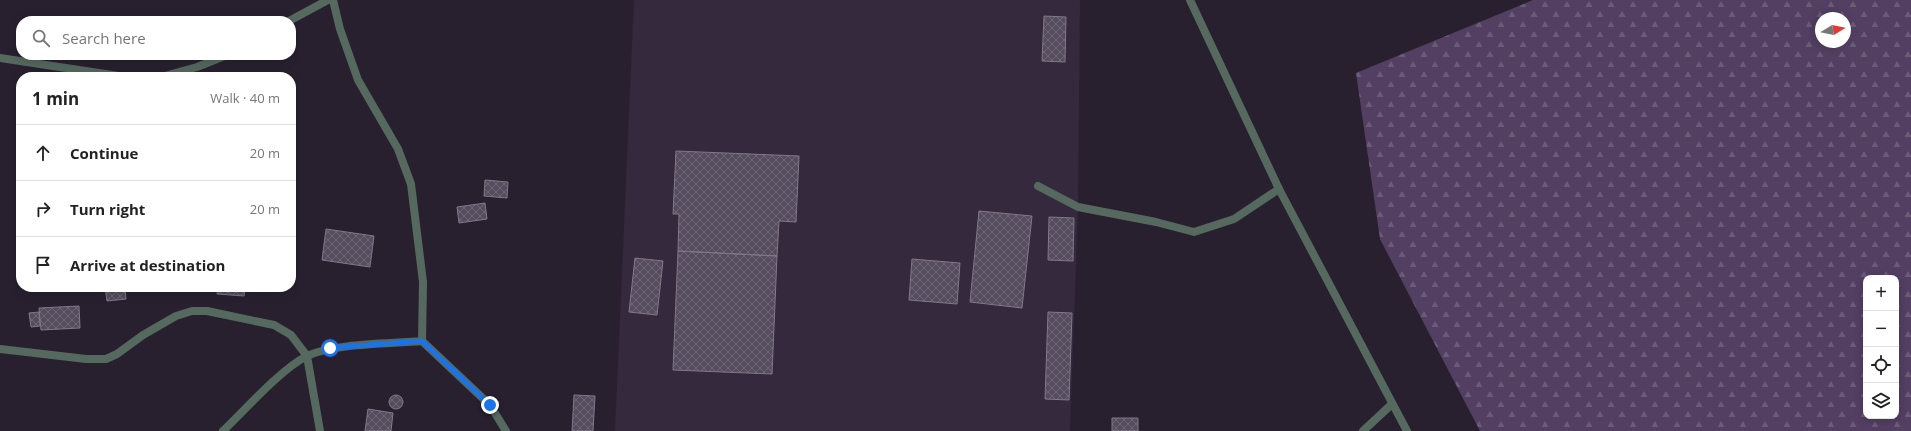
<!DOCTYPE html>
<html lang="en">
<head>
<meta charset="utf-8">
<style>
  :root { --surface:#fff; --page:#f6f6f6; --text:#222; --muted:#767676; --line:#e0e0e0 }
  body { margin:0; font-family:"Open Sans",sans-serif; background:var(--page); color:var(--text) }
  .controls { position:absolute; right:12px; bottom:12px; display:grid; overflow:hidden; border-radius:8px; box-shadow:0 2px 10px #0003 }
  .controls button { width:36px; height:36px; display:grid; place-items:center; padding:0; border:0; border-bottom:1px solid var(--line); background:var(--surface); color:var(--text); font:20px sans-serif }
  .compass { position:absolute; left:1815px; top:12px; width:36px; height:36px; border-radius:50%; background:var(--surface); box-shadow:0 2px 10px #0003; rotate:80deg }
  .stop { position:absolute; width:12px; height:12px; margin:-9px; border:3px solid #1a73e8; border-radius:50%; background:#fff }
  .stop.end { background:#1a73e8; border-color:#fff; box-shadow:0 1px 4px #0008 }
  .list { margin:0; padding:0; list-style:none }
  h2 { display:flex; justify-content:space-between; align-items:center; height:52px; margin:0; padding:0 16px; font-size:17px }
  h2 small { font-size:13px; font-weight:400; color:var(--muted) }
  .list li { display:grid; grid-template-columns:26px 1fr auto; gap:12px; align-items:center; box-sizing:border-box; height:56px; padding:0 16px; border-top:1px solid var(--line) }
  .list b { display:block; font-size:15px; white-space:nowrap }
  .list em { font-size:13px; font-style:normal; color:var(--muted) }
  .icon { flex:none; width:22px; height:22px; fill:none; stroke:currentColor; stroke-width:2; stroke-linecap:round; stroke-linejoin:round }
  .map { position:relative; flex:none; width:1911px; height:431px; overflow:hidden }
  .search { position:absolute; background:var(--surface); box-shadow:0 2px 10px #0003; left:16px; top:16px; width:280px; height:44px; display:flex; align-items:center; gap:10px; box-sizing:border-box; padding:0 14px; border-radius:16px; color:var(--muted); font-size:15px }
  .panel { position:absolute; background:var(--surface); box-shadow:0 2px 10px #0003; left:16px; top:72px; width:280px; height:220px; border-radius:16px }
  .map>svg:first-child { display:block }
</style>
</head>
<body>
<div class="map">
<svg width="1911" height="431" viewBox="0 0 1911 431">
  <defs>
    <pattern id="forest-firs" width="22" height="20" patternUnits="userSpaceOnUse"><rect width="22" height="20" fill="#533f62"/><path d="M5 1l3.5 6h-7zM16 11l3.5 6h-7z" fill="#6b5a78"/></pattern>
    <pattern id="building-cross-hatch" width="8" height="8" patternUnits="userSpaceOnUse"><rect width="8" height="8" fill="#554d5d"/><path d="M0 0l8 8M0 8l8-8" fill="none" stroke="#6d6674"/></pattern>
  </defs>
  <rect width="100%" height="100%" fill="#28202f"/>
  <path fill="#34293d" d="M634,0h446l-2,207 -8,224h-455z"/>
  <path fill="url(#forest-firs)" fill-rule="evenodd" d="M1533,0h378v431h-431l-100,-192 -24,-166zM1821,18h24v24h-24zM1866,278h30v138h-30z"/>
  <path fill="url(#building-cross-hatch)" stroke="#817889" d="M1044,16l22,1 -1,45 -23,-1z
    M676,151l123,5 -3,66 -17,-1 -2,35 -99,-5 1,-37h-6z
    M485,180l23,2 -1,16 -23,-2z
    M485,203l2,16 -28,4 -2,-16z
    M979,211l53,5 -10,92 -52,-6z
    M1049,217l25,1 -1,43 -25,-1z
    M326,229l48,7 -4,31 -48,-7z
    M678,251l99,5 -5,118 -99,-4z
    M635,258l28,3 -6,54 -28,-3z
    M912,259l48,4 -3,41 -48,-4z
    M105,287h20l1,12 -19,2z
    M218,287h27l-1,9 -27,-2z
    M79,306l1,22 -39,2 -2,-22z
    M39,312l1,14 -9,1 -2,-14z
    M1048,312l24,1 -3,87 -24,-1z
    M389 402a7 7 0 1 1 14 0a7 7 0 1 1-14 0Z
    M574,395l21,1 -2,35h-21z
    M368,409l25,4 -2,18h-26z
    M1112,418h26v13h-26z"/>
  <g fill="none" stroke-linecap="round" stroke-linejoin="round">
    <path stroke="#55695f" stroke-width="8" d="M1038,186l40,21 78,15 38,10 40,-13 45,-30"/>
    <path stroke="#55695f" stroke-width="8" d="M333,0l7,29 18,51 40,69 13,35 12,98 -1,59 68,64 16,26
      M289,21l39,-21
      M0,58l125,19
      M161,77l36,-10 30,-12
      M0,349l86,10h20l11,-5 26,-19 33,-19 16,-5h15l67,14 17,10 16,21 13,75
      M223,431c22,-21 58,-62 84,-75 28,-13 83,-12 115,-15
      M1363,431l29,-27"/>
    <path stroke="#55695f" stroke-width="8" d="M1190,0l89,189 128,242"/>
  </g>
  <g fill="none" stroke-linecap="round" stroke-linejoin="round">
    <path stroke="#1a73e8" stroke-width="5" d="M330,348l92,-7 68,64"/>
  </g>
</svg>
<div class="controls">
<button>+</button>
<button>−</button>
<button><svg class="icon" aria-label="locate" viewBox="0 0 24 24"><circle cx="12" cy="12" r="6"/><path d="M12 2v4M12 18v4M2 12h4M18 12h4"/></svg></button>
<button><svg class="icon" aria-label="layers" viewBox="0 0 24 24"><path d="M12 4l9 5-9 5-9-5zM3 14l9 5 9-5"/></svg></button>
</div>
<svg class="compass" viewBox="-18 -18 36 36"><path d="M0-13l5 13h-10z" fill="#e53935"/><path d="M0 13l5-13h-10z" fill="#767676"/></svg>
<div class="stop" style="left:330px;top:348px"></div>
<div class="stop end" style="left:490px;top:405px"></div>
<div class="search"><svg class="icon" aria-label="search" viewBox="0 0 24 24"><circle cx="10" cy="10" r="6"/><path d="M15 15l6 6"/></svg>Search here</div>
<section class="panel">
<h2>1 min<small>Walk · 40 m</small></h2>
<ul class="list">
<li><svg class="icon" aria-label="ahead" viewBox="0 0 24 24"><path d="M12 20V5M6 11l6-6 6 6"/></svg><div><b>Continue</b></div><em>20 m</em></li>
<li><svg class="icon" aria-label="right" viewBox="0 0 24 24"><path d="M7 20v-9h11M14 6l5 5-5 5"/></svg><div><b>Turn right</b></div><em>20 m</em></li>
<li><svg class="icon" aria-label="arrive" viewBox="0 0 24 24"><path d="M6 21V4h12l-3 4 3 4H6"/></svg><div><b>Arrive at destination</b></div></li>
</ul>
</section>
</div>
</body>
</html>
